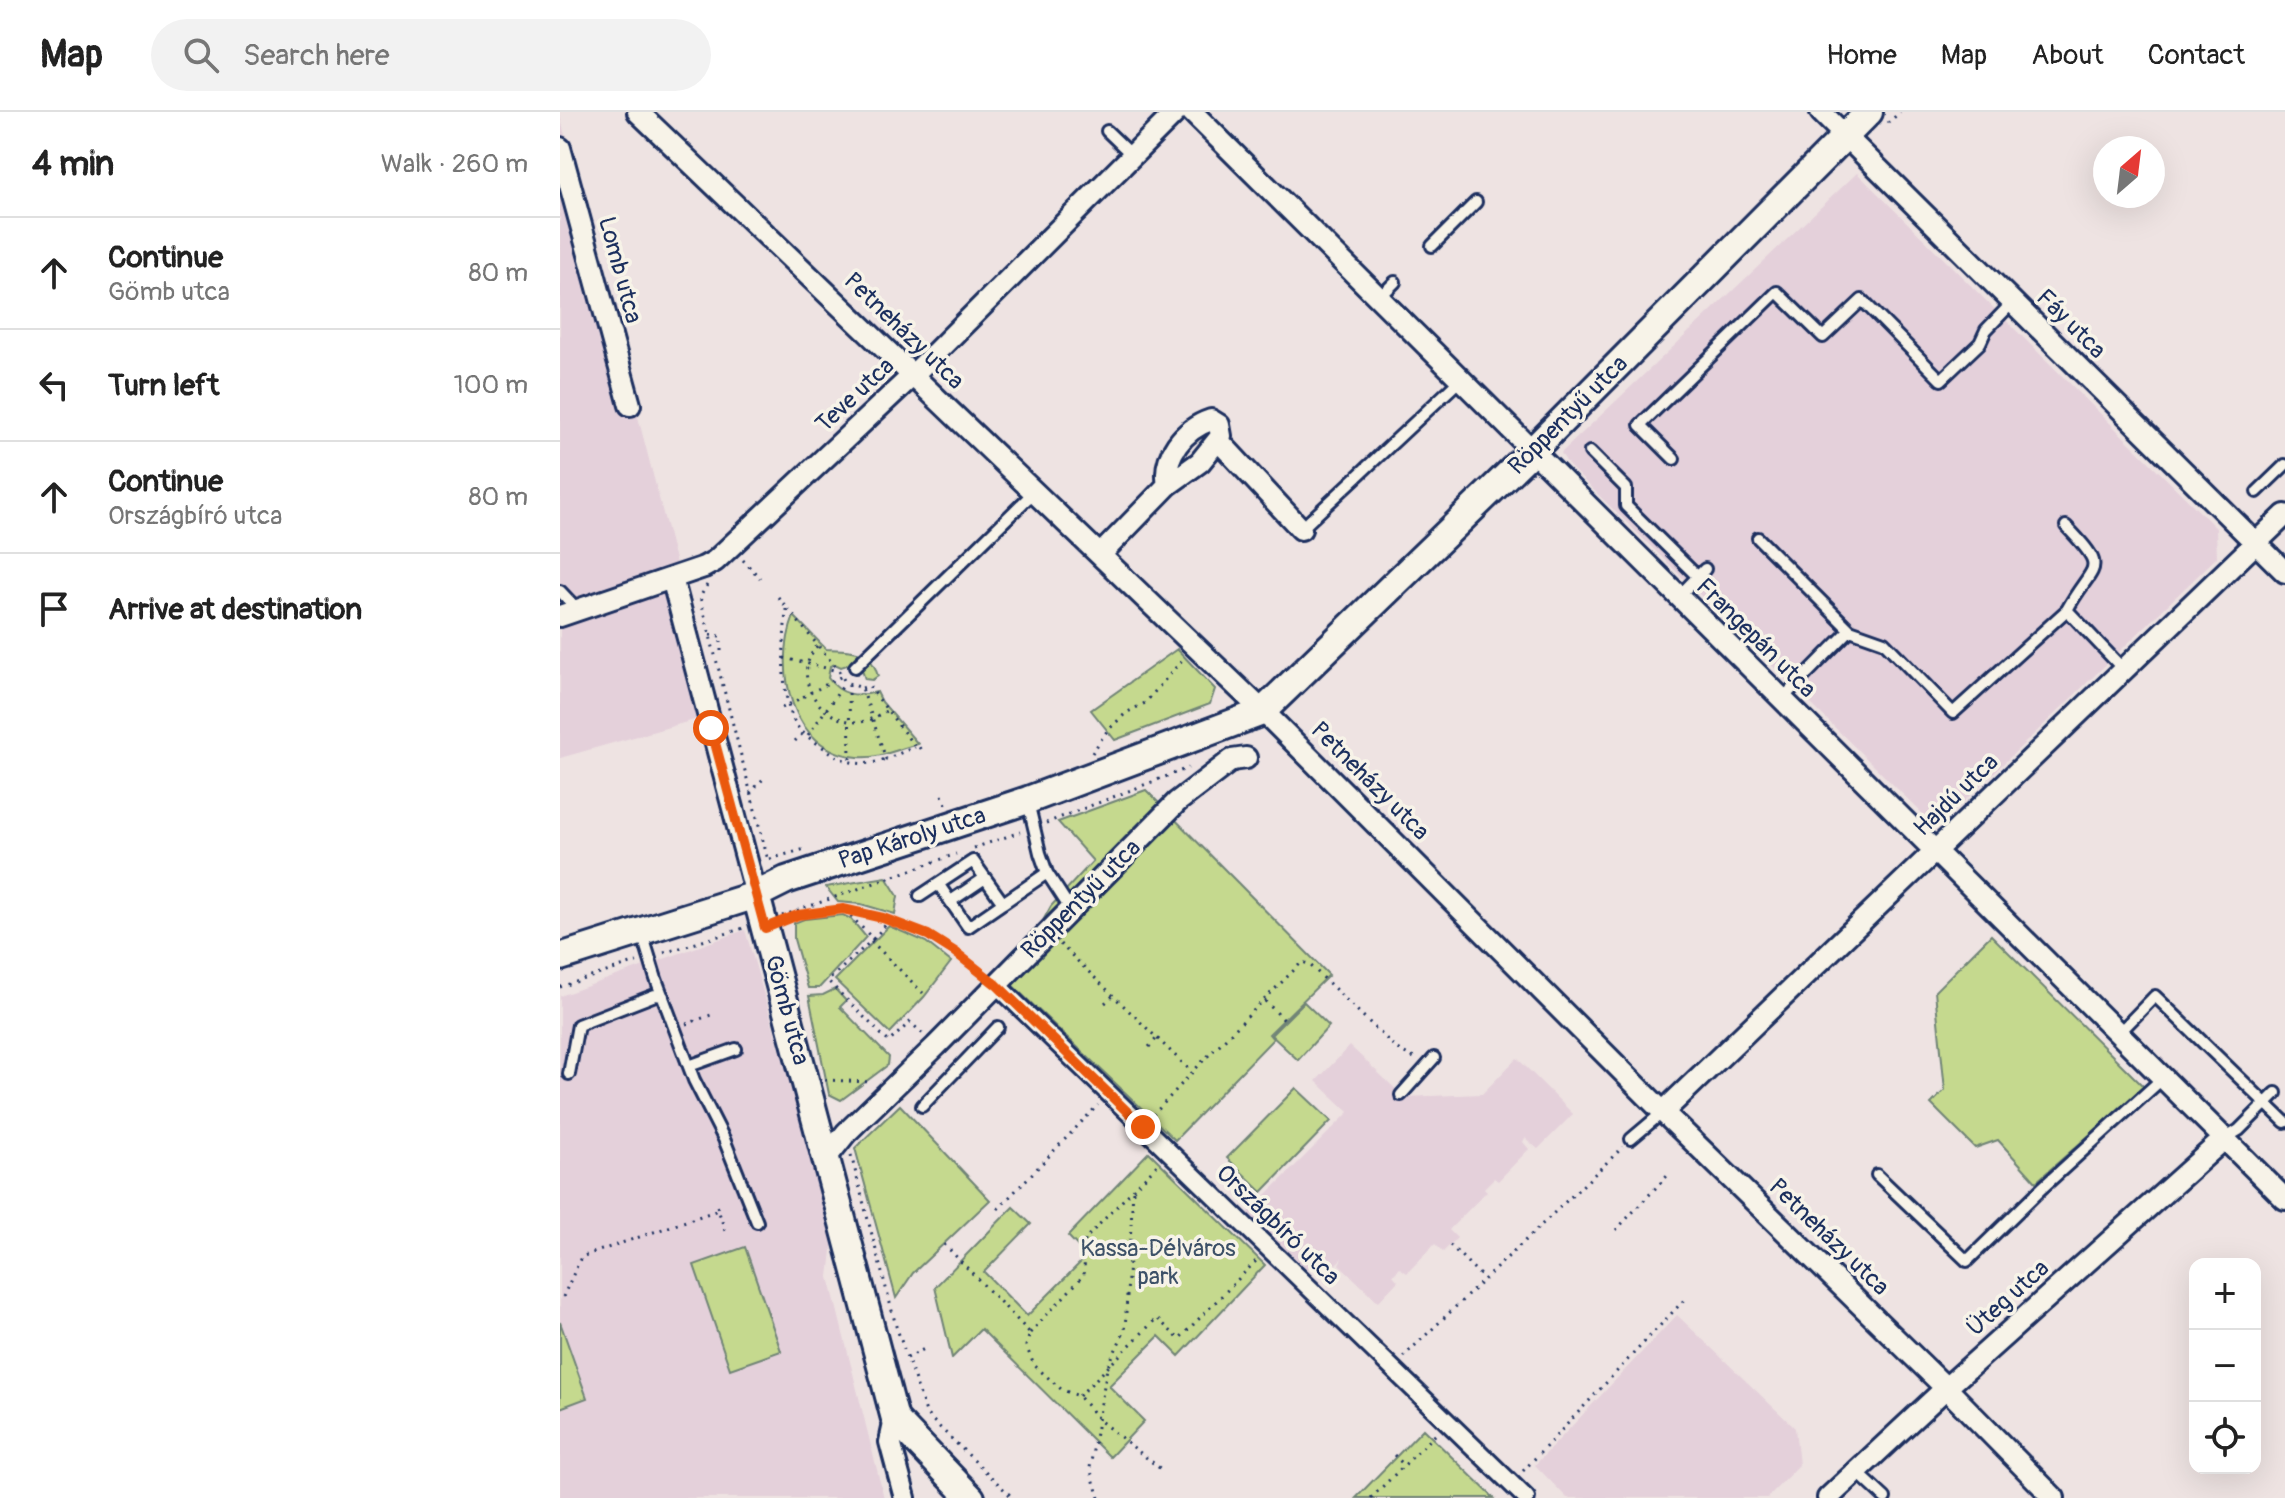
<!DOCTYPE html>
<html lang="en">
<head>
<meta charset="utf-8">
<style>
  :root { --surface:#fff; --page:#f2f2f2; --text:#222; --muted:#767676; --line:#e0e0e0 }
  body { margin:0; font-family:Pangolin,sans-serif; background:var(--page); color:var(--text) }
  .controls { position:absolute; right:24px; bottom:24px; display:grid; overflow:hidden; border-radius:16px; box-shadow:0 8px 32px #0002 }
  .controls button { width:72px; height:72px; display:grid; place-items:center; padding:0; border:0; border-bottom:2px solid var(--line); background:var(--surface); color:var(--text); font:40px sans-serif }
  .compass { position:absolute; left:1533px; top:24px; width:72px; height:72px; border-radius:50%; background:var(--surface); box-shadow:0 8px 32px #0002; rotate:28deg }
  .stop { position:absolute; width:24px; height:24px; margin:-18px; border:6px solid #ea580c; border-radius:50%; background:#fff }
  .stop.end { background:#ea580c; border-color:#fff; box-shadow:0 2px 8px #0008 }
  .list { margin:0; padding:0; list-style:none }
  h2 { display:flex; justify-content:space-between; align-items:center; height:104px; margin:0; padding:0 32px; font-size:34px }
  h2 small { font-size:26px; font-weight:400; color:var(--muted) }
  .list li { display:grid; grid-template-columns:52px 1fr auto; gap:24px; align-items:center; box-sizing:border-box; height:112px; padding:0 32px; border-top:2px solid var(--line) }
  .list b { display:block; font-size:30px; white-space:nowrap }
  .list p { margin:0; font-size:26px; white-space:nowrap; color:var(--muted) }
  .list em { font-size:26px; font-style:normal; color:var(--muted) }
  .icon { flex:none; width:44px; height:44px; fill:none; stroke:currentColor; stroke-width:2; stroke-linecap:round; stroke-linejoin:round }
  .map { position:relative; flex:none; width:1725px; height:1386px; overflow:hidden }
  header { display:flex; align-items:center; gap:48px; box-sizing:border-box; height:112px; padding:0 40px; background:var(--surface); border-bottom:2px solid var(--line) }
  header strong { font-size:38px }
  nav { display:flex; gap:44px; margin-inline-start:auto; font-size:28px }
  .search { width:560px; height:72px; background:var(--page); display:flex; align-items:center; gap:20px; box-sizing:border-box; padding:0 28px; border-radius:44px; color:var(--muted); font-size:30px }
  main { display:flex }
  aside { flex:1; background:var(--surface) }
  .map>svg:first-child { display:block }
</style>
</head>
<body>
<header>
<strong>Map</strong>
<div class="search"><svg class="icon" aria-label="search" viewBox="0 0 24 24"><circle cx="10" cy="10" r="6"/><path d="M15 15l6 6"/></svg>Search here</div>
<nav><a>Home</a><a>Map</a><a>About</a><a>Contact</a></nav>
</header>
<main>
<aside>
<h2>4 min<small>Walk · 260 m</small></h2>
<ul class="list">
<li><svg class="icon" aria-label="ahead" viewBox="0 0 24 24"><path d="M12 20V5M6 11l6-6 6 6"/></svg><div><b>Continue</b><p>Gömb utca</p></div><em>80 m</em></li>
<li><svg class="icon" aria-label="left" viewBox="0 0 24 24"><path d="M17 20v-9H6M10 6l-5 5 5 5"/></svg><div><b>Turn left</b></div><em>100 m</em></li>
<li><svg class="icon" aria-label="ahead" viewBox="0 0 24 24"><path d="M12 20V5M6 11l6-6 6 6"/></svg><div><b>Continue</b><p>Országbíró utca</p></div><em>80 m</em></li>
<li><svg class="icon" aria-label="arrive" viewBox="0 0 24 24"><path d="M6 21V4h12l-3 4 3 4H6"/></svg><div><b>Arrive at destination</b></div></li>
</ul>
</aside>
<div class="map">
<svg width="1725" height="1386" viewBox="0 0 1725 1386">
  <rect width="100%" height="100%" fill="#eee3e2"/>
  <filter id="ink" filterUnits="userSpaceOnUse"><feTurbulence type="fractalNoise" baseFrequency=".0125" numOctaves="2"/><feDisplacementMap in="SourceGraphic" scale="16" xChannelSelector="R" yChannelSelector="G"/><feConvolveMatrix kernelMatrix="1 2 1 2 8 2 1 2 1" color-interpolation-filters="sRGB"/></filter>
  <g filter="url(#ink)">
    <path fill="#e4d0da" d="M0,4l155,598 -155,44z
      M1297,61l359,355 1,29 -276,267 -11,-3 -361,-355 -8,-13z
      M185,818l89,302 -5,45 55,221h-324v-502z
      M790,934l54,51 78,-3 35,-36 56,56 -35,35 -13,-11 -2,4 6,7 -31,32 -4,-3 -10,10 3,3 -38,39 8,8 -14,14 -8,-8 -28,29 -7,-5 -7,7 5,6 -20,21 -39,-38 3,-6 -9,9 -12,-11 -14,14 -59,-57 101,-101 -33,-31z
      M1117,1203l118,113 4,37 -32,33h-200l-32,-33z"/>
    <path fill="#c5d98e" stroke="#708476" stroke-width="2" d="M234,504l32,33c26,2 44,-2 52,27l-6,4 -7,-1 -3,-9 -9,-7 -12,4 -6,-3 -5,2 -2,12c13,18 29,19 49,14l5,10 36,42c-20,5 -39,15 -60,13 -67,-6 -85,-87 -64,-141z
      M617,537l38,40 -5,15 -95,36 -24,-30z
      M586,678l183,185 -60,59 4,5 -98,101 -166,-158 42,-76 42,-45 -35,-39z
      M326,765l12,19 -3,18 -34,-10 -23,-2 -12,-15z
      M283,803l8,4 15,18 -47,51h-11l-14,-49v-16l10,-4z
      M329,814l37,16 25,20 -27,35 -34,36 -55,-53z
      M1431,823l153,152 -108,95 -38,-42 -23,8 -44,-44 14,-14 -10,-99z
      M275,877l11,12 -6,6 49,50 -1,8 -47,35 -12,-6 -20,-98 14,-1z
      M744,890l25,24 -31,34 -27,-25z
      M736,976l35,33 -69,71 -35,-34z
      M340,993l90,95 -77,73 -17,25 -41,-150z
      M589,1040l116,113 -86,91 -20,-20 -50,50 35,35 -34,36 -129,-128 -29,29 -17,-71 78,-80 18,17 -47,48 43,44 60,-60 -19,-20z
      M185,1135l36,104 -51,18 -36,-104z
      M0,1210l27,76 -27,10z
      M863,1317l71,69h-138z"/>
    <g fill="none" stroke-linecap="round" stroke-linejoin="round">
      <g stroke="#1b2f5e" stroke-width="16">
        <path id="service" d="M547,19l26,25
          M872,134l44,-44
          M819,186l16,-16
          M1030,340l36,36v18l72,71
          M1114,347l-34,-34 137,-133 46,45 39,-37 79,80 39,-37 6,-13 27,-28
          M1697,380l28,-27
          M741,417l159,-149
          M1198,426l92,92 -68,69
          M0,479l18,19
          M1118,485l27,-28
          M1507,498l57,60
          M1290,518l34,12 69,71 114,-103c26,-48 44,-37 -1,-84
          M295,555l178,-174
          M468,690l12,51 7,20 24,37
          M379,773l29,42 35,-24
          M360,784l53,-35 30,42 44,-30
          M391,789l34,-23
          M82,821l14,46 38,101 30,59 33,83
          M1558,922l37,-38 130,126
          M129,954l47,-17
          M9,962l9,-49 77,-30 8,1
          M841,983l33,-37
          M362,994l76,-79
          M1071,1027l32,-27
          M1664,1027l15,-9 37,-37
          M1317,1063l90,86 75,-73 121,-110
          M1296,1359l29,27"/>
      </g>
      <g stroke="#1b2f5e" stroke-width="22">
        <path id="pedestrian" d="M437,873l529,513"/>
      </g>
      <g stroke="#1b2f5e" stroke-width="26">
        <path id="minor" d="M78,0l635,609 390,391 283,276 108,110
          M632,0l1093,1087
          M1261,0l464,460
          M0,36l70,257
          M658,328l83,89
          M540,443l68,-70 32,-23 21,-26 -2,-11 -8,-5c-27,9 -49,36 -43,65
          M112,466l84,317
          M0,504l144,-49 11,-6 198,-186 263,-263
          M1103,1000l622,-597
          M266,1046l20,-25 90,-87 241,-244 55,-42 14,-2
          M335,1307l-5,23 15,56
          M1268,1386l118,-110 278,-249"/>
      </g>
      <g stroke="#1b2f5e" stroke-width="32">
        <path id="tertiary" d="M196,783l139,524 76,79
          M0,845l196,-62 30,-15 242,-80 234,-88 270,-261 337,-339"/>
      </g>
      <path stroke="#1b2f5e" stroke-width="3" stroke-dasharray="2 6" stroke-linecap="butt" d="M1328,11l12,-11
        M183,448l17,18
        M147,473l-7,12 68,263
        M218,485l61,74 6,11 17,6 24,71 29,-12
        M226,497c-2,34 -7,80 8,112 6,13 26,24 38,32 15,11 35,14 53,6
        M150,523l11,1v16
        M257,534c-27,31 2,75 40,76 9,1 21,-7 29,-11
        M224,546l54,13
        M289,573l1,76
        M302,576l7,-2 46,61h4l3,5
        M222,596l60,-32
        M248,623l37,-52
        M235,629l9,-9
        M532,641l15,-22 19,-18 19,-10 38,-44
        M190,681l15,-16
        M382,683l5,11
        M486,711l142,-55
        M414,736l46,-16
        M210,747l35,-10
        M285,798l28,29 -45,42 61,61 21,-20 13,12
        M222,804l174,-62
        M223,808c72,-26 143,9 199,53
        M313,827l16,-18
        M311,829l52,52
        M500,832l132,128
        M104,841l80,-25
        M0,875l77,-25
        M705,889l20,20
        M545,891l8,-7
        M126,912l25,-9
        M589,935l8,-9
        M265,968l45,2
        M593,1003l48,-52 101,-101 7,2 88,85 19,10
        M291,1043l45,171 31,89 86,83
        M157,1094l9,28
        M438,1097l100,-104
        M1056,1118l51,-54
        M384,1132l86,89 -4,13 8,19 28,25 17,6 20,24 63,50
        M890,1133l34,34
        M3,1185l18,-40 137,-47
        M470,1221l54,-58 1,-36 73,-75
        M843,1245l220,-210
        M347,1246l21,-11
        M519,1284l78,-78 22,21 78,-79
        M834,1343l10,10
        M963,1359l162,-172
        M539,1386l-9,-30 17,-100 18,-38 8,-140
        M811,1386l66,-65"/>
      <use href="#service" stroke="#f7f3e8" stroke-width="10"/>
      <use href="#pedestrian" stroke="#f7f3e8" stroke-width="16"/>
      <use href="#minor" stroke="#f7f3e8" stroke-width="20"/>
      <use href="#tertiary" stroke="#f7f3e8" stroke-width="26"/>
    </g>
  </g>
  <g fill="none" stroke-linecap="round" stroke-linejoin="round" filter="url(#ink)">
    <path stroke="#ea580c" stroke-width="10" d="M151,616l54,200 33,-13 45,-6 40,9 45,17 27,17 42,33 146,142"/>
  </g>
  <g text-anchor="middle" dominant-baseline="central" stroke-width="7" stroke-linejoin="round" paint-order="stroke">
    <g font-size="24" fill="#1b2f5e" stroke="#f7f3e8">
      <text transform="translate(60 158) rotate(75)">Lomb utca</text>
      <text transform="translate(1511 212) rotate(45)">Fáy utca</text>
      <text transform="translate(344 219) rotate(44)">Petneházy utca</text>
      <text transform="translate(295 283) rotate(-43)">Teve utca</text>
      <text transform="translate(1008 303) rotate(-45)">Röppentyű utca</text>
      <text transform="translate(1196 526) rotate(45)">Frangepán utca</text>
      <text transform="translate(810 669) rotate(45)">Petneházy utca</text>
      <text transform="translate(1396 683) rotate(-44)">Hajdú utca</text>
      <text transform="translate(352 726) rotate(-18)">Pap Károly utca</text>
      <text transform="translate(521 787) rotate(-45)">Röppentyű utca</text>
      <text transform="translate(227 898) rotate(75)">Gömb utca</text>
      <text transform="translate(718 1113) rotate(44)">Országbíró utca</text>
      <text transform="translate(1269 1125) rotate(44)">Petneházy utca</text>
      <text transform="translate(1448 1186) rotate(-42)">Üteg utca</text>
    </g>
    <g font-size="24" fill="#3d5168" stroke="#f7f3e8">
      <text x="598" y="1136">Kassa-Délváros<tspan x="598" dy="28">park</tspan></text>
    </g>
  </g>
</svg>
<div class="controls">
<button>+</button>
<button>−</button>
<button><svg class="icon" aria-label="locate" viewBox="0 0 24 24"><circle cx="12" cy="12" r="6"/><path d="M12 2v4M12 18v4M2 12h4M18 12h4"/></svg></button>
</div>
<svg class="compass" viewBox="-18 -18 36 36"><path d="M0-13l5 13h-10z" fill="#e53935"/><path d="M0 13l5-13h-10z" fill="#767676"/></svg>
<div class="stop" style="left:151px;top:616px"></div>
<div class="stop end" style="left:583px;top:1015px"></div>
</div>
</main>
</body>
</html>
